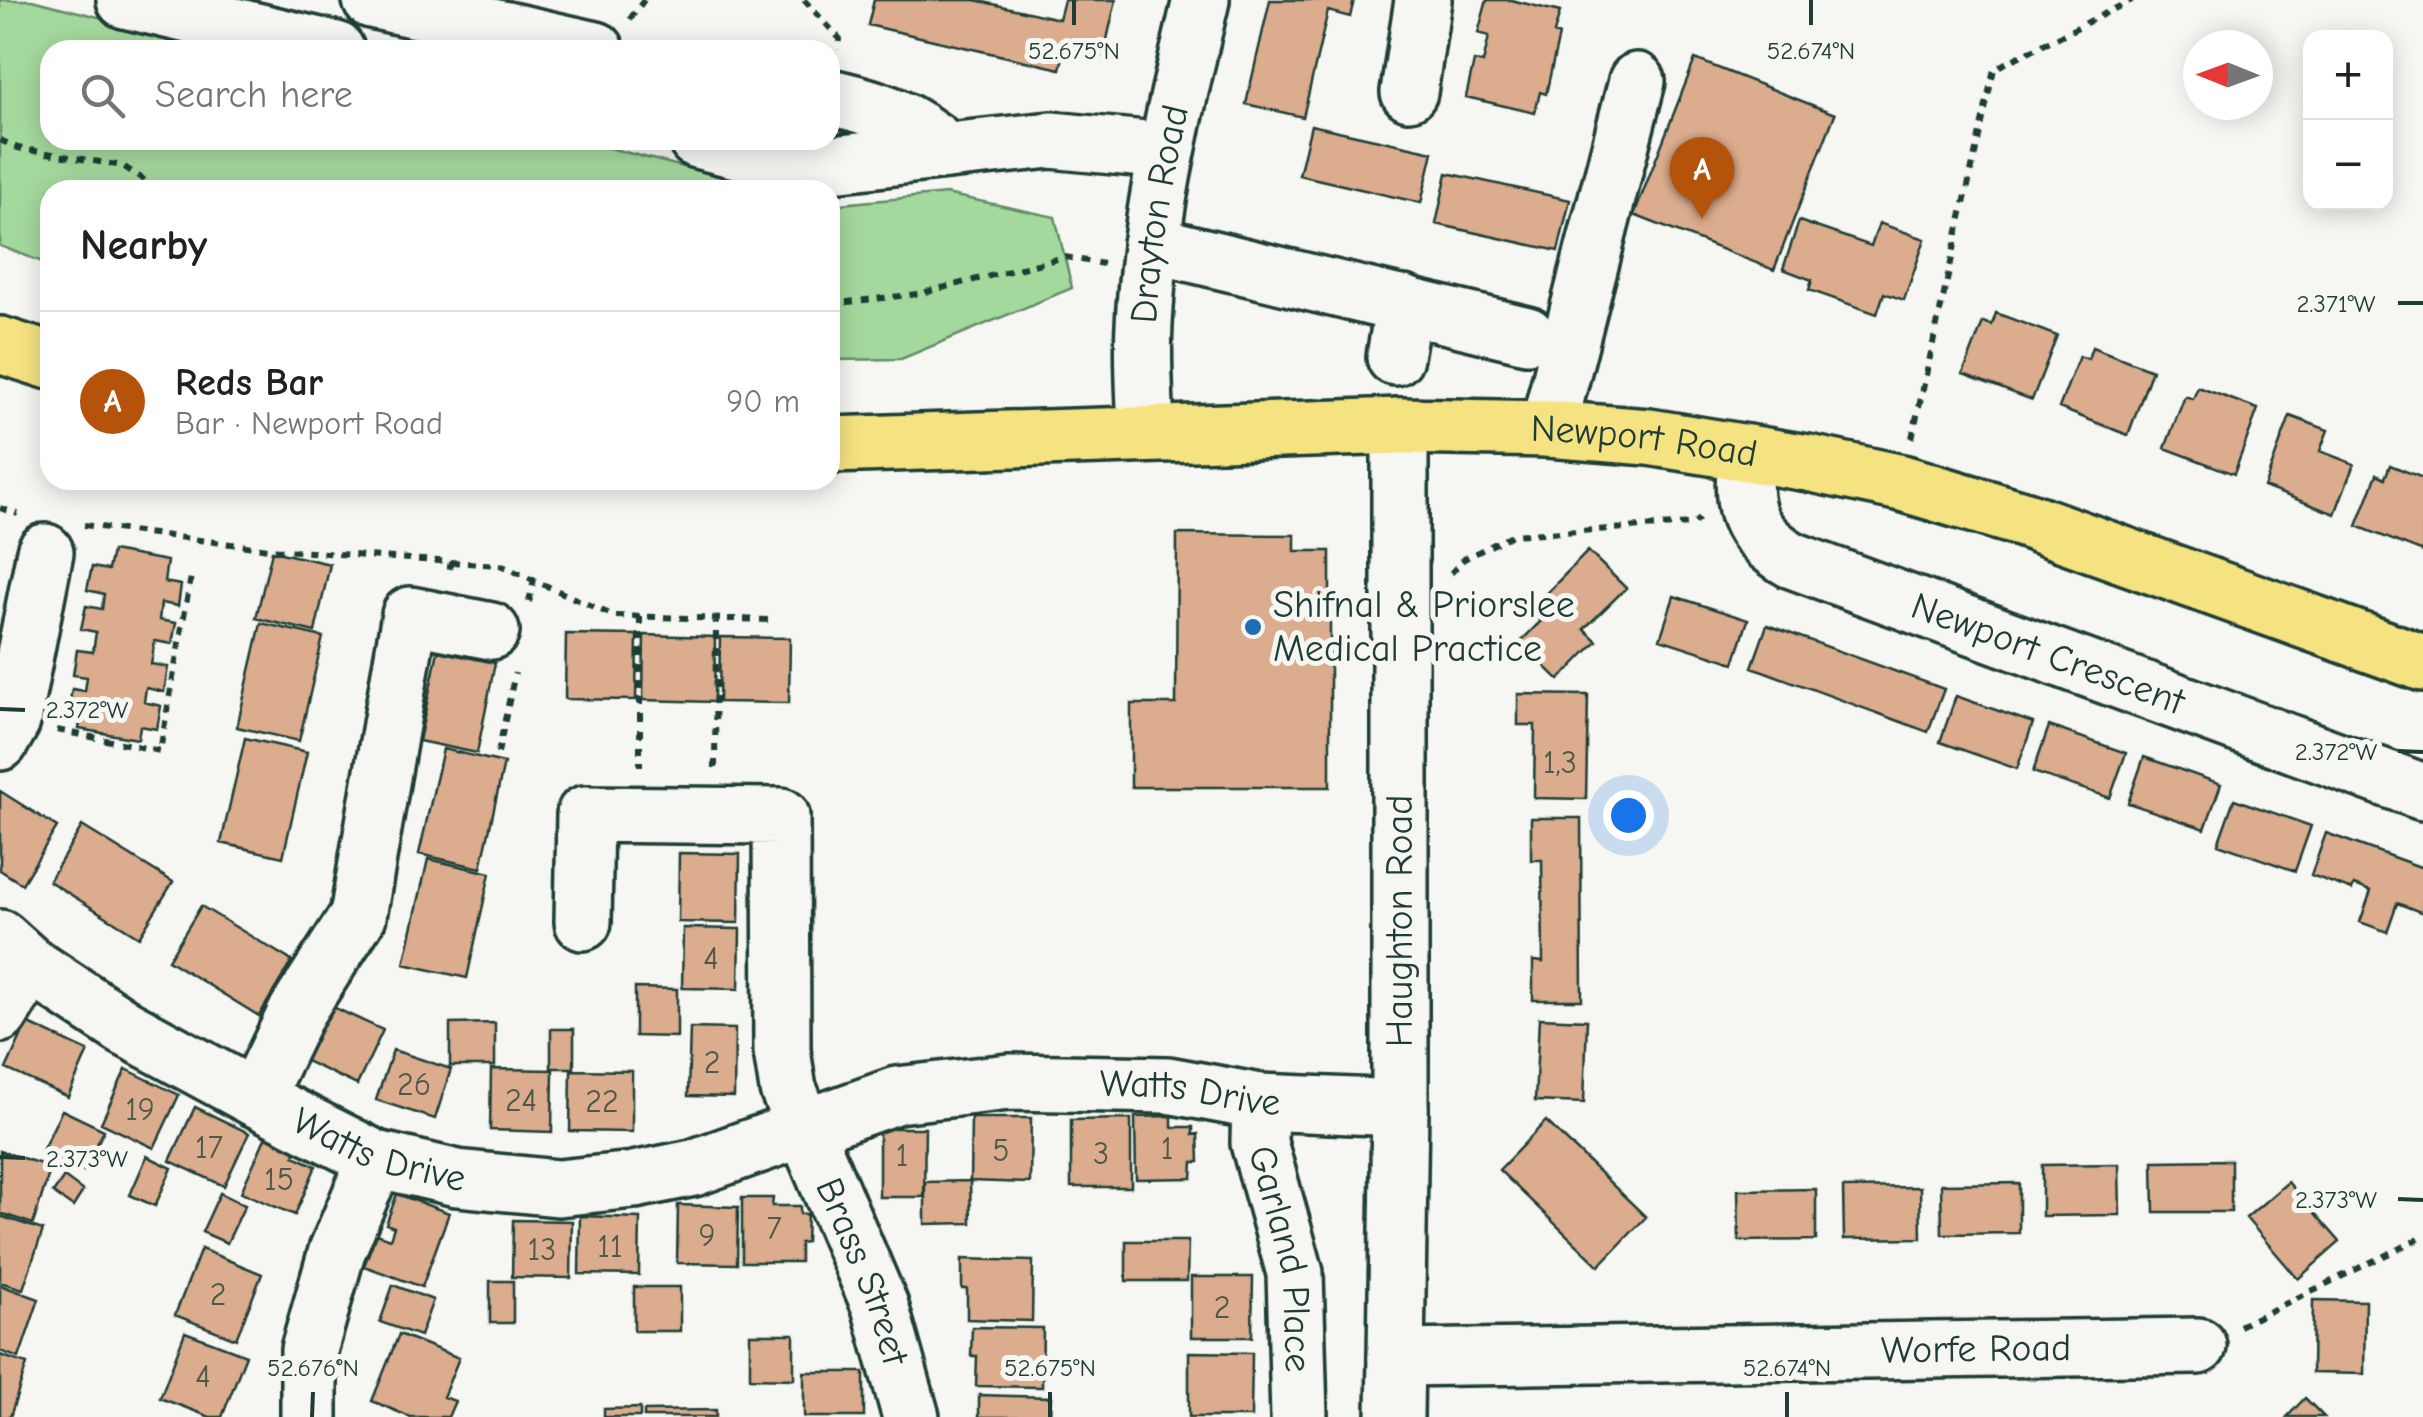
<!DOCTYPE html>
<html lang="en">
<head>
<meta charset="utf-8">
<style>
  :root { --surface:#fff; --page:#f2f2f2; --text:#202124; --muted:#757577; --line:#e0e0e0; --accent:#b45309 }
  body { margin:0; font-family:"Comic Neue",sans-serif; background:var(--page); color:var(--text) }
  .controls { position:absolute; right:30px; top:30px; display:grid; overflow:hidden; border-radius:20px; box-shadow:0 5px 25px #0003 }
  .controls button { width:90px; height:90px; display:grid; place-items:center; padding:0; border:0; border-bottom:2px solid var(--line); background:var(--surface); color:var(--text); font:50px sans-serif }
  .compass { position:absolute; left:2183px; top:30px; width:90px; height:90px; border-radius:50%; background:var(--surface); box-shadow:0 5px 25px #0003; rotate:271deg }
  .you { position:absolute; left:1628px; top:815px; width:35px; height:35px; margin:-25px; border:8px solid #fff; border-radius:50%; background:#1a73e8; box-shadow:0 0 0 15px #1a73e833 }
  .badge { display:grid; place-items:center; width:65px; height:65px; border-radius:50%; background:var(--accent); color:#fff; font-size:32px; font-weight:700 }
  .pin { position:absolute; translate:-50% -82px; filter:drop-shadow(0 2px 5px #0008) }
  .pin::after { content:''; position:absolute; top:52px; width:35px; height:30px; background:inherit; clip-path:polygon(0 0,100% 0,50% 100%) }
  .list { margin:0; padding:0; list-style:none }
  h2 { display:flex; justify-content:space-between; align-items:center; height:130px; margin:0; padding:0 40px; font-size:42px }
  h2 small { font-size:32px; font-weight:400; color:var(--muted) }
  .list li { display:grid; grid-template-columns:65px 1fr auto; gap:30px; align-items:center; box-sizing:border-box; height:180px; padding:0 40px; border-top:2px solid var(--line) }
  .list b { display:block; font-size:38px; white-space:nowrap }
  .list p { margin:0; font-size:32px; white-space:nowrap; color:var(--muted) }
  .list em { font-size:32px; font-style:normal; color:var(--muted) }
  .icon { flex:none; width:55px; height:55px; fill:none; stroke:currentColor; stroke-width:2; stroke-linecap:round; stroke-linejoin:round }
  .map { position:relative; flex:none; width:2423px; height:1417px; overflow:hidden }
  .search { position:absolute; background:var(--surface); box-shadow:0 5px 25px #0003; left:40px; top:40px; width:800px; height:110px; display:flex; align-items:center; gap:25px; box-sizing:border-box; padding:0 35px; border-radius:30px; color:var(--muted); font-size:38px }
  .panel { position:absolute; background:var(--surface); box-shadow:0 5px 25px #0003; left:40px; top:180px; width:800px; height:310px; border-radius:30px }
  .map>svg:first-child { display:block }
</style>
</head>
<body>
<div class="map">
<svg width="2423" height="1417" viewBox="0 0 2423 1417">
  <rect width="100%" height="100%" fill="#f6f6f2"/>
  <filter id="ink" filterUnits="userSpaceOnUse"><feTurbulence type="fractalNoise" baseFrequency=".01" numOctaves="2"/><feDisplacementMap in="SourceGraphic" scale="20" xChannelSelector="R" yChannelSelector="G"/><feConvolveMatrix kernelMatrix="1 2 1 2 8 2 1 2 1" color-interpolation-filters="sRGB"/></filter>
  <g filter="url(#ink)">
    <path fill="#a4d99d" stroke="#628b68" stroke-width="2.5" d="M0,0h32l195,50h-177v90h528l195,50h-723v75l-50,-19z
      M946,194l109,23 17,71 -171,71 -71,1v-155z"/>
    <path fill="#dbac8d" stroke="#1f3d34" stroke-width="2.5" d="M874,0h101l84,19 5,-19h52l-13,57 -38,-8 -5,20 -192,-44z
      M1270,0h84l-4,17 -22,-6 -25,106 -57,-13z
      M1487,0h24l49,12 -6,21 5,2 -13,59 -6,-2 -5,21 -69,-16 8,-36 9,2 6,-27 -11,-3z
      M1695,59l140,55 -61,156 -140,-55z
      M1311,125l122,27 -12,51 -122,-28z
      M1447,173l123,27 -12,51 -122,-27z
      M1799,221l72,25 8,-23 46,16 -21,61 -20,-7 -7,21 -68,-24 3,-10 -29,-11z
      M1996,313l61,23 -25,64 -69,-26 20,-52 9,3z
      M2092,347l60,23 -24,65 -69,-27 20,-52 9,3z
      M2198,387l60,22 -24,65 -69,-26 20,-52 8,3z
      M2290,416l38,14 -8,21 34,13 -19,50 -71,-27z
      M2390,465l33,13v74l-66,-26 20,-52 8,4z
      M1177,534l118,1v16h35v236h-199v-83h45z
      M112,551l55,10 -3,21 17,3 -3,21 -17,-3 -2,17 17,3 -4,21 -17,-3 -4,23 17,3 -4,25 -18,-4 -2,14 17,4 -4,23 -17,-3 -2,13 -59,-10 2,-13 -13,-3 4,-24 13,2 2,-14 -14,-2 4,-25 16,2 3,-20 -15,-3 5,-23 16,3 2,-15 -17,-4 5,-23 16,3z
      M272,551l58,13 -15,68 -59,-14z
      M1588,551l38,37 -42,41 13,12 -38,39 -39,-38 21,-21 -11,-11z
      M1674,596l74,24 -14,43 -74,-24z
      M261,623l62,14 -24,104 -62,-14z
      M1767,625l177,64 -16,43 -176,-65z
      M566,634l71,1 -1,65 -71,-1z
      M644,635l71,2 -1,65 -71,-2z
      M720,637l70,1 -1,65 -70,-1z
      M438,651l57,12 -18,90 -58,-12z
      M1518,694l70,1 -2,104 -52,-1 1,-73h-17z
      M1956,696l77,27 -16,46 -77,-27z
      M2049,726l77,27 -16,45 -77,-26z
      M245,738l62,14 -24,105 -62,-14z
      M443,749l61,14 -23,105 -62,-14z
      M2144,757l77,27 -16,45 -77,-26z
      M0,791l57,36 -35,57 -22,-14z
      M2234,799l77,27 -16,45 -77,-27z
      M1531,818h50l1,182h-49v-39l10,1 -1,-102h-11z
      M82,826l91,56 -34,55 -90,-56z
      M2326,833l97,35v45l-26,-10 -10,29 -27,-10 11,-31 -17,-6 -2,5 -41,-15z
      M679,853l61,1 -1,69 -61,-1z
      M428,859l62,14 -23,105 -63,-14z
      M201,906l91,55 -33,55 -91,-56z
      M683,928l57,1 -1,60 -57,-1z
      M635,988l42,1v48l-42,-1z
      M324,1003l59,27 -26,55 -58,-27z
      M1539,1018l48,2 -3,83 -49,-2z
      M27,1023l61,28 -20,46 -62,-28z
      M495,1023v43h-45v-42z
      M690,1028l45,1 -1,68 -46,-1z
      M551,1029h23v39h-23z
      M393,1050l58,19 -16,50 -59,-19z
      M126,1069l53,26 -25,53 -53,-25z
      M491,1069l62,1 -1,62 -62,-2z
      M571,1070l61,1v61l-62,-1z
      M195,1107l54,26 -25,53 -54,-25z
      M62,1110l42,20 -20,41 -42,-20z
      M1172,1116v11h21v8l5,-1 1,28h-6l-1,16 -56,1 -1,-62z
      M971,1118h60l-1,65 -60,-2z
      M1131,1119v68h-60v-67z
      M1546,1121l100,96 -47,49 -100,-96z
      M879,1128h46l-1,69h-45z
      M266,1136l31,14 -3,6 22,10 -21,49 -54,-23z
      M0,1151l51,16 -18,57 -33,-11z
      M147,1156l25,12 -17,38 -25,-11z
      M2231,1160v52h-77l-1,-51z
      M2119,1164l1,51 -78,1v-51z
      M64,1177l19,14 -10,16 -20,-14z
      M970,1181l1,42 -46,1v-42z
      M2288,1182l52,60 -42,37 -52,-61z
      M2019,1183v50l-77,1 -1,-50z
      M1920,1187l1,51 -77,1 -1,-51z
      M1816,1189v51l-77,1 -1,-51z
      M220,1193l25,12 -18,38 -25,-11z
      M397,1194l52,19 -27,74 -58,-21 12,-32 14,5 4,-12 -8,-3z
      M742,1198h31l-1,8h28v8h7l-1,28 -6,1v19h-58z
      M678,1205l60,2 -1,57 -60,-1z
      M0,1216l43,14 -20,59 -23,-7z
      M580,1216l60,2 -1,57 -60,-1z
      M513,1220l59,1 -1,57 -59,-1z
      M1126,1241h62l-1,40h-61z
      M201,1249l61,25 -26,65 -61,-24z
      M962,1259l71,2 -1,60 -65,-2v-30h-5z
      M1191,1277h62l-1,60h-61z
      M490,1281h23v42h-23z
      M0,1285l39,14 -20,59 -19,-7z
      M393,1285l40,15 -13,36 -40,-14z
      M634,1287h46v44h-46z
      M2313,1300l52,1 -1,73 -52,-1z
      M972,1327l71,1 -1,59 -66,-1 1,-30h-6z
      M185,1332l61,23 -24,62h-12l-50,-19z
      M399,1334l60,24 -16,39 12,4 -7,16h-38l-38,-16z
      M750,1334h44v45l-44,-1z
      M1189,1352l63,1 -1,64h-62z
      M0,1355l27,9 -17,53h-10z
      M804,1372h60v45h-60z
      M979,1395l72,2 -1,20h-71z
      M2305,1398l19,19h-37z
      M640,1408v9h-36v-8z
      M716,1410v7h-72v-6z"/>
    <g fill="none" stroke-linecap="round" stroke-linejoin="round">
      <g stroke="#1f3d34" stroke-width="62">
        <g id="minor">
          <path d="M125,0l211,50"/>
          <path d="M371,0l225,50"/>
          <path d="M1409,92l14,-92"/>
          <path d="M830,97c49,11 79,21 117,54l104,-11 115,11"/>
          <path d="M697,140l72,18 55,7 123,-14"/>
          <path d="M1151,244l376,91"/>
          <path d="M1395,357l9,-53"/>
          <path d="M1548,429l89,-348"/>
          <path id="s1" d="M1146,433c-1,-36 -4,-72 -2,-108 5,-110 32,-218 57,-325"/>
          <path id="s2" d="M1747,454c-8,51 -1,80 45,106l631,232"/>
          <path d="M0,742l12,-21 33,-169"/>
          <path id="s3" d="M583,922l2,-108 196,2 1,235 6,38 92,217 31,111"/>
          <path id="s4" d="M0,938l30,27 94,62 131,71 121,61 81,19 101,10 76,-8 59,-12 204,-73 112,-13 159,3 92,17 140,6"/>
          <path d="M0,1014l30,-49"/>
          <path d="M255,1098l42,-87 61,-95 52,-301 81,16"/>
          <path id="s5" d="M1260,1102l-1,41 36,130 4,144"/>
          <path id="s6" d="M1396,1358l802,-12"/>
          <path d="M309,1417v-67l28,-99 39,-92"/>
          <path d="M1395,1417l5,-309v-682"/>
        </g>
      </g>
      <g stroke="#1f3d34" stroke-width="62">
        <g id="major">
          <path d="M0,345l50,16"/>
          <path id="s7" d="M830,445l570,-19 148,3 101,8 159,26 94,20 124,37 397,143"/>
        </g>
      </g>
      <path stroke="#1f3d34" stroke-width="6" stroke-dasharray="8 8" stroke-linecap="butt" d="M804,0l36,39 -1,11
        M630,19l14,-19
        M0,140l18,8 105,18 36,24
        M830,304l88,-10 147,-37 38,7
        M1912,438l82,-369 138,-69
        M0,508l18,6
        M84,525l185,24 182,13 -3,13
        M451,562l49,3 114,51 157,4
        M1451,573l13,-14 48,-24 181,-11 6,-5
        M529,602l5,-23
        M640,617v149
        M57,730l103,21 32,-180
        M498,753l17,-80
        M715,768l1,-148
        M2239,1326l184,-89"/>
      <use href="#minor" stroke="#f6f6f2" stroke-width="55"/>
      <use href="#major" stroke="#f5e382" stroke-width="55"/>
    </g>
  </g>
  <path fill="none" stroke="#1f3d34" stroke-width="4" d="M1074,25v-25M1811,25v-25M2398,303h25M0,709l25,1M2398,751l25,1M0,1157l25,1M2398,1199l25,1M312,1417l1,-25M1050,1417v-25M1787,1417v-25"/>
  <circle fill="#1f6fb2" stroke="#f6f6f2" stroke-width="4" cx="1253" cy="627" r="10"/>
  <g text-anchor="middle" dominant-baseline="central" stroke-width="10" stroke-linejoin="round" paint-order="stroke">
    <g font-size="32" fill="#4e594a">
      <text x="1560" y="762">1,3</text>
      <text x="711" y="958">4</text>
      <text x="712" y="1062">2</text>
      <text x="414" y="1084">26</text>
      <text x="521" y="1100">24</text>
      <text x="602" y="1101">22</text>
      <text x="140" y="1109">19</text>
      <text x="209" y="1147">17</text>
      <text x="1167" y="1148">1</text>
      <text x="1001" y="1150">5</text>
      <text x="1101" y="1153">3</text>
      <text x="902" y="1155">1</text>
      <text x="279" y="1179">15</text>
      <text x="774" y="1228">7</text>
      <text x="707" y="1235">9</text>
      <text x="610" y="1246">11</text>
      <text x="542" y="1249">13</text>
      <text x="218" y="1294">2</text>
      <text x="1222" y="1307">2</text>
      <text x="203" y="1376">4</text>
    </g>
    <g font-size="38" fill="#1f3d34" stroke="#f6f6f2">
      <text stroke="none"><textPath href="#s1" startOffset="220">Drayton Road</textPath></text>
      <text stroke="none"><textPath href="#s7" startOffset="815">Newport Road</textPath></text>
      <text stroke="none"><textPath href="#s2" startOffset="398">Newport Crescent</textPath></text>
      <text transform="translate(1400 921) rotate(-90)">Haughton Road</text>
      <text stroke="none"><textPath href="#s4" startOffset="1270">Watts Drive</textPath></text>
      <text stroke="none"><textPath href="#s4" startOffset="438">Watts Drive</textPath></text>
      <text stroke="none"><textPath href="#s5" startOffset="160">Garland Place</textPath></text>
      <text stroke="none"><textPath href="#s3" startOffset="775">Brass Street</textPath></text>
      <text stroke="none"><textPath href="#s6" startOffset="580">Worfe Road</textPath></text>
    </g>
    <g font-size="38" fill="#1f3d34" stroke="#f6f6f2" text-anchor="start">
      <text x="1273" y="605">Shifnal &amp; Priorslee<tspan x="1273" dy="44">Medical Practice</tspan></text>
    </g>
  </g>
  <g font-size="25" text-anchor="middle" fill="#1f3d34" stroke="#f6f6f2" stroke-width="10" stroke-linejoin="round" paint-order="stroke">
    <text x="1074" y="59">52.675°N</text>
    <text x="1811" y="59">52.674°N</text>
    <text x="2336" y="312">2.371°W</text>
    <text x="87" y="718">2.372°W</text>
    <text x="2336" y="760">2.372°W</text>
    <text x="87" y="1167">2.373°W</text>
    <text x="2336" y="1208">2.373°W</text>
    <text x="313" y="1376">52.676°N</text>
    <text x="1050" y="1376">52.675°N</text>
    <text x="1787" y="1376">52.674°N</text>
  </g>
</svg>
<div class="controls">
<button>+</button>
<button>−</button>
</div>
<svg class="compass" viewBox="-18 -18 36 36"><path d="M0-13l5 13h-10z" fill="#e53935"/><path d="M0 13l5-13h-10z" fill="#757577"/></svg>
<div class="you"></div>
<div class="pin badge" style="left:1702px;top:219px">A</div>
<div class="search"><svg class="icon" aria-label="search" viewBox="0 0 24 24"><circle cx="10" cy="10" r="6"/><path d="M15 15l6 6"/></svg>Search here</div>
<section class="panel">
<h2>Nearby<small></small></h2>
<ul class="list">
<li><span class="badge">A</span><div><b>Reds Bar</b><p>Bar · Newport Road</p></div><em>90 m</em></li>
</ul>
</section>
</div>
</body>
</html>
